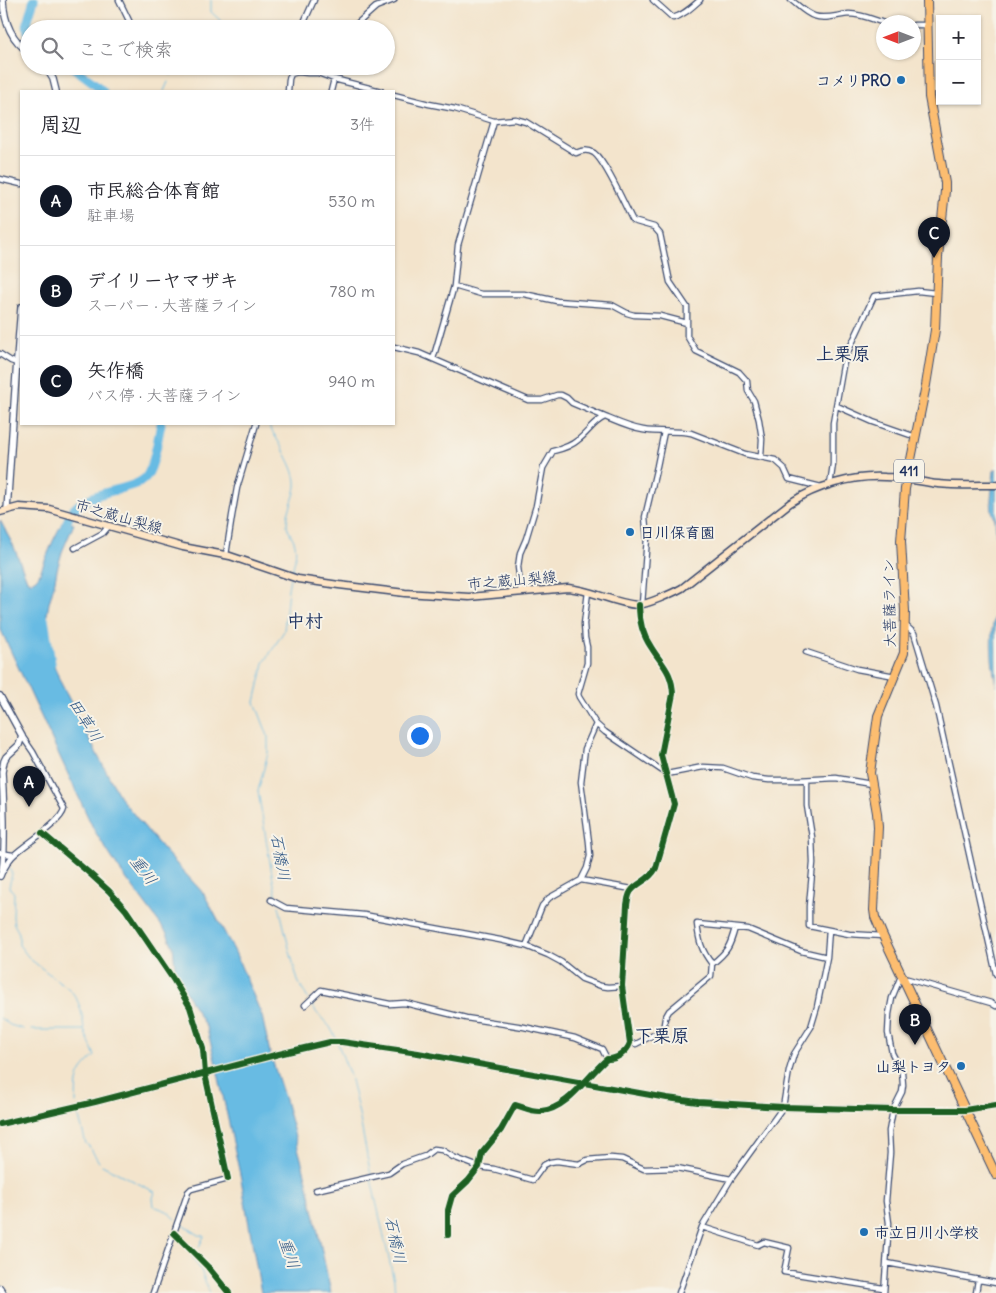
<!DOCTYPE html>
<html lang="ja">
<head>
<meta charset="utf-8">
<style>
  :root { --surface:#fff; --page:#f2f2f3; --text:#2b2b33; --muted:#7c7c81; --line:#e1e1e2; --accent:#111827 }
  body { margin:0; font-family:Delius,"Klee One",sans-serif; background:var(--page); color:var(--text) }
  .controls { position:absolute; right:15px; top:15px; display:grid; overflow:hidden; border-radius:0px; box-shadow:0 1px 4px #0004 }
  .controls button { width:45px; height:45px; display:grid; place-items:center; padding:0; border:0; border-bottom:1px solid var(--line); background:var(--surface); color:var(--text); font:25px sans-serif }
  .compass { position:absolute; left:876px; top:15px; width:45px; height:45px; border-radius:50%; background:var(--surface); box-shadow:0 1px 4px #0004; rotate:270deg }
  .you { position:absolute; left:419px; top:735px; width:18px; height:18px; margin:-12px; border:4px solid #fff; border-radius:50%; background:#1a73e8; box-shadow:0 0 0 8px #1a73e833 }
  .badge { display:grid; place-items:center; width:32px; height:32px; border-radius:50%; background:var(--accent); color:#fff; font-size:16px; font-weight:700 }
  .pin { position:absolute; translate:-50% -41px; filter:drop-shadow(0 1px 2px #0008) }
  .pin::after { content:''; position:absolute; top:26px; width:18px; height:15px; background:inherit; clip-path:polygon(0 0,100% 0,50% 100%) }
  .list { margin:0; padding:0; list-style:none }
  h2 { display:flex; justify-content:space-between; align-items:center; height:65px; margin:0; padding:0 20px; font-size:21px }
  h2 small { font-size:16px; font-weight:400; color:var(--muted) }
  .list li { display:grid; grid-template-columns:32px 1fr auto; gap:15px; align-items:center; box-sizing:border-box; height:90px; padding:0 20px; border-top:1px solid var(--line) }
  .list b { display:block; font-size:19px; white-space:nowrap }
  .list p { margin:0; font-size:16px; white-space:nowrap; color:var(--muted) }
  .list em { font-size:16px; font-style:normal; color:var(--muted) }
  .icon { flex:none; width:28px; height:28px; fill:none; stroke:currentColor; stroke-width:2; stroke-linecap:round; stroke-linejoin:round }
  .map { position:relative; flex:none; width:996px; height:1293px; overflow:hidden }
  .search { position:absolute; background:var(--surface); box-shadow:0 1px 4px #0004; left:20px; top:20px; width:375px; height:55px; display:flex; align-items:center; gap:12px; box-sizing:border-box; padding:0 18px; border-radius:28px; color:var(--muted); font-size:19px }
  .panel { position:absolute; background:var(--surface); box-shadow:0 1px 4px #0004; left:20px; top:90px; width:375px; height:335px; border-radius:0px }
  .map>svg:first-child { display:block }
</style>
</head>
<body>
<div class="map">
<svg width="996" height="1293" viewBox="0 0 996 1293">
  <rect width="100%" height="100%" fill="#f7f3e8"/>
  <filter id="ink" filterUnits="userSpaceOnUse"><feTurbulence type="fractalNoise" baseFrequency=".02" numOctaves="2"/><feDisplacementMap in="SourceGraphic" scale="10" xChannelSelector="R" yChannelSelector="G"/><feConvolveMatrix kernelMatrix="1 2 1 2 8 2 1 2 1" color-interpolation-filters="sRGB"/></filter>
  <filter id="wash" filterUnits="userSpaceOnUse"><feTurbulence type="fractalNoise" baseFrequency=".0096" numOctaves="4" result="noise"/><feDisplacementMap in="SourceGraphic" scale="20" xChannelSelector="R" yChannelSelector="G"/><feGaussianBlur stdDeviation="1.12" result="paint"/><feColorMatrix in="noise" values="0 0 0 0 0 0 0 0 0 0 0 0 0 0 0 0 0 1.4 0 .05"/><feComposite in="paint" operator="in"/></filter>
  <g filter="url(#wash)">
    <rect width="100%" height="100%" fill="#f3e4cc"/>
    <path fill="#67bbe3" stroke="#4175a0" d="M996,468v67l-1,-15 -3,-9 -1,-12 3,-28z
      M0,520l14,27 13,33 4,2 5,-3 3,-4 14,-34 10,-20 11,3 -12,28 -5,18 -3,15 -5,18 -6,35 18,45 38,75 22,41 41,49 42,46 31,58 27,64 8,37 15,47 22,81 24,112h-70l-20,-114 -25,-115 -9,-35 -31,-53 -3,-29 -6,-14 -48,-64 -25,-39 -94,-202z
      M996,613l-1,17 1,56c-4,-21 -8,-53 0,-73z"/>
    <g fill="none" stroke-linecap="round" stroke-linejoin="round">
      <path stroke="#67bbe3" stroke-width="1" d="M211,0v12l10,9 5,8
        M177,72l35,-3 4,-3
        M171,75v-2
        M164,91l4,-9
        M268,424c8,15 30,45 28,62 -1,12 -9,25 -9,37 0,7 4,11 7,18 4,10 0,23 -3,34
        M9,868l3,6 -3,13 5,6 -1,24 1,7 5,9v12l11,14 23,18
        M278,902l-5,-22 -15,-89 10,-38v-17l-13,-34 9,-39 20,-32 4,-42 2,-11
        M279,906l10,42 9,33 10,18
        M56,979c4,4 9,6 13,10 11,10 14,27 15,41
        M310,1003l6,9 14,15 7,13
        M0,1018l10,7 13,4
        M31,1030h53l11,26c-20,18 -18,22 -19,47
        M338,1044l12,32 9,38 12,62
        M77,1110l9,34 3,2 10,16
        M102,1165l53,27 -2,6 1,8
        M371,1179l23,102 1,12
        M156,1207l11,4 9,8
        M180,1223l19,12 5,1 -5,11
        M193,1253l-1,3 9,14 8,23"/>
      <path stroke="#67bbe3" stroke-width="9" d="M29,35c-5,-11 2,-24 5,-35
        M71,66l23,17 9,8
        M63,531c3,-6 5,-12 8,-18 10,-16 35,-20 52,-25 6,-2 16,-4 21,-9 10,-8 14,-42 17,-55
        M44,619l7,44"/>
    </g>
  </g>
  <g filter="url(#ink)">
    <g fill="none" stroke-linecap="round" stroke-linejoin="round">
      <g stroke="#3b4a6e" stroke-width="7">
        <path id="minor" d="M119,0l14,29
          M653,0l20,18c11,-3 19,-11 27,-18
          M791,0c7,5 14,13 23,16 11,4 24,-1 35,-2 12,0 23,5 35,9
          M914,25h13
          M301,29l13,-29
          M351,29l25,-22 18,-7
          M287,66l11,6 -7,2 -2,5 -1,12
          M298,72l10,1h10l4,-7
          M318,73l16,6 47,12
          M331,91l3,-12
          M394,95l35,9 26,5 39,12 -36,124 -4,41 -21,73
          M494,121l21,-2 11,3 50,31c6,-3 12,-4 18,0 12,9 31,53 39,68l21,6 6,7 10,48 17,25v29l9,15 43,21 8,9 1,10 6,10 5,19 3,19 -1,17
          M0,179l21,5
          M454,286l27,8h43l33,7 55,4 15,8 7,2 26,1 27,7
          M394,347l25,6 109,47h14l15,-5h4l6,3 5,5 33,14
          M0,354l11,7 6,2
          M837,406l36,16 43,15
          M830,485l3,-21v-41l10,-57 4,-12 27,-58 44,-5 18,2
          M75,548l28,-15 5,-6
          M226,555l6,-39 5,-28 19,-64
          M521,592l-3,-25 2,-14 6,-14 10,-33 7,-38 10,-17c9,-2 18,-5 25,-11 10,-7 15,-18 27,-23 12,5 25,11 38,13 16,3 32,0 48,3l54,21 30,6 9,8 5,11 32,8
          M588,592l-4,32 1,14 2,9v16l-9,31 1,3 17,27 9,8 62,42 36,-7 20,1 29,10 17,2h29l38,-2 35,6
          M642,604l5,-66 -2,-21 12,-51 7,-34
          M905,625l9,8 22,73 60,268
          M806,652l51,17 38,7
          M807,780v26l5,31 1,26 -4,43v20l40,8 34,2
          M0,853l13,2
          M3,871c3,-5 6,-12 11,-16 11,-11 47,-32 50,-46l-31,-57 -11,-16
          M581,880l51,9
          M271,900l15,8 78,7 136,25 26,6 22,9 13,7 21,17 19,7 7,1 14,-1
          M526,946l16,-40 7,-8 32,-18 6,-12 3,-12 -1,-14 -8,-60 4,-33 11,-25
          M712,964c15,-12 18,-17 23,-36
          M904,979h4l83,24 5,3
          M305,1005l16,-15 69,14 15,-1 61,15 58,9 51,11 27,11 5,10
          M630,1043l6,1 27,-14 2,-12 4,-7 42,-35 1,-12c-11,-14 -13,-23 -15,-40l51,5 53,22 26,6
          M316,1190l73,-17 13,-9 23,-8 9,-7 8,1 11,7 26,10 15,2 39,11 11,-15 6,-3 7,-1 22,3 8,-4 24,-2 11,1 22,10 33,-1 54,11
          M702,1227l56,18 6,-3 25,6 -5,24 99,16
          M448,1235v-25l4,-14 16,-15 11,-14 3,-14 19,-23 14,-25c8,2 18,7 26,6 26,-1 47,-36 66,-52 9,1 20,-7 23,-16l-8,-57 5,-81c1,-5 1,-11 5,-15 8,-9 17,-9 24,-22l18,-64 -13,-49 12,-61c-1,-23 -11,-29 -22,-47 -9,-13 -12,-26 -12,-42
          M887,1263l109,20
          M153,1293l35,-101 3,-3 37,-10 -23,-105
          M679,1293l23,-66 29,-48 52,-72 6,-36 5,-17 17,-27 6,-20 10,-50 2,-27
          M884,1293l5,-70 -3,-22 4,-48 -1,-22 4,-21 9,-18 1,-7 -1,-13 -10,-19 -4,-20 1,-19 3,-16 9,-22
          M976,1293l2,-13"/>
      </g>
      <g stroke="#3b4a6e" stroke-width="8">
        <path id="tertiary" d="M3,0c1,21 8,40 26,52
          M45,66l8,13 3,12
          M7,510l11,-165 3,-38
          M0,696l22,40 -3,9 -13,12 -2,4 -2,11c1,18 5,92 -2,104
          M0,1124l95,-22 184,-48 51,-12h12l76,11 249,45 31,4 85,5 110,3h72l31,-5
          M0,1288l3,5"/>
      </g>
      <g stroke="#3b4a6e" stroke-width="9">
        <path id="secondary" d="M0,512l19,-5 30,2 134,38 47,9 68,23 41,6 66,8 64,4 99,-9c24,2 46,15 69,17 9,0 36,-12 45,-17l108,-85c26,-17 63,-28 95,-26 18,0 35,5 53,7 19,2 39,1 58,1"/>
      </g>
      <g stroke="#3b4a6e" stroke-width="10">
        <path id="trunk" d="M927,0l2,97 16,86v8l-7,66 -3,73 -9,55 -21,104 -4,52 4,70 -1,42 -26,63 -8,57 7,40 1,14 -4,83 1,7 8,19 113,239"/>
      </g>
      <use href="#minor" stroke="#fff" stroke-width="4.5"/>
      <use href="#tertiary" stroke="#fff" stroke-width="5.5"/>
      <use href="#secondary" stroke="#fee5c5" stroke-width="6"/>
      <use href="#trunk" stroke="#fcbd6f" stroke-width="8"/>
      <g stroke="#f7f3e8" stroke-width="9">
        <path id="cycleway" d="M42,833l46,39 21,19 17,19 47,69 17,28 13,42 2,25 23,105
          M0,1124l95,-22 184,-48 51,-12h12l76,11 249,45 31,4 85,5 110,3h72l31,-5
          M174,1233l34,34 21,26
          M448,1235v-25l4,-14 16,-15 11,-14 3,-14 19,-23 14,-25c8,2 18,7 26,6 26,-1 47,-36 66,-52 9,1 20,-7 23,-16l-8,-57 5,-81c1,-5 1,-11 5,-15 8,-9 17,-9 24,-22l18,-64 -13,-49 12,-61c-1,-23 -11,-29 -22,-47 -9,-13 -12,-26 -12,-42"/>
      </g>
      <use href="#cycleway" stroke="#1b5e20" stroke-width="6"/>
    </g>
  </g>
  <g fill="#1f6fb2" stroke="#f7f3e8" stroke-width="2">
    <circle cx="901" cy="80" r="5"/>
    <circle cx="630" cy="532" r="5"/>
    <circle cx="961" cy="1066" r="5"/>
    <circle cx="864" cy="1232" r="5"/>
  </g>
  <g text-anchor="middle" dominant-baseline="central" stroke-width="4" stroke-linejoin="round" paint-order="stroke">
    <rect fill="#f7f3e8" stroke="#5d6a87" stroke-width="1" x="894" y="459.5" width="30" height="23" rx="4"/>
    <g font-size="14" font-weight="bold" fill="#1b2f5e">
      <text x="909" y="471">411</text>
    </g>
    <g font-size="15" font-weight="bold" fill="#1b2f5e" stroke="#f7f3e8" text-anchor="end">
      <text x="891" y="80">コメリPRO</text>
      <text x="640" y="532" text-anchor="start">日川保育園</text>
      <text x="951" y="1066">山梨トヨタ</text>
      <text x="874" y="1232" text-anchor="start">市立日川小学校</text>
    </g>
    <g font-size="15" fill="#1b2f5e" stroke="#f7f3e8">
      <text transform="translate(119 516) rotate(16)">市之蔵山梨線</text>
      <text transform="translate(512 580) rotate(-5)">市之蔵山梨線</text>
      <text transform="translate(889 603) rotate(-91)">大菩薩ライン</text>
    </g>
    <g font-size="16" font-style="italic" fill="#325986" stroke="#f7f3e8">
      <text transform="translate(86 720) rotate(58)">田草川</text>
      <text transform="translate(281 857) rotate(80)">石橋川</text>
      <text transform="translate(144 870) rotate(53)">重川</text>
      <text transform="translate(396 1240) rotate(78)">石橋川</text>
      <text transform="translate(290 1253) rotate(72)">重川</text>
    </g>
    <g font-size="18" font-weight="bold" fill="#1b2f5e" stroke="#f7f3e8">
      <text x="843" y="353">上栗原</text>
      <text x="305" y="620">中村</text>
      <text x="662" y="1035">下栗原</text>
    </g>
  </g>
</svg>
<div class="controls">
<button>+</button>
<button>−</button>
</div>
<svg class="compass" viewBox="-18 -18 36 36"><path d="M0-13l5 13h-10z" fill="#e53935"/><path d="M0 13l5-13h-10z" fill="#7c7c81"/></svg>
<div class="you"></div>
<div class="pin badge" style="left:29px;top:807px">A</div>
<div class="pin badge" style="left:915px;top:1045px">B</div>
<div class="pin badge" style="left:934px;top:258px">C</div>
<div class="search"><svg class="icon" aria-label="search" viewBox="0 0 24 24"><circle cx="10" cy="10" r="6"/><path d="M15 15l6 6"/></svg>ここで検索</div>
<section class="panel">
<h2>周辺<small>3件</small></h2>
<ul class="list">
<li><span class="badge">A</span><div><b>市民総合体育館</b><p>駐車場</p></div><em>530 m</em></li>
<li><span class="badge">B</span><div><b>デイリーヤマザキ</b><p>スーパー · 大菩薩ライン</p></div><em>780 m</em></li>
<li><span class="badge">C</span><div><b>矢作橋</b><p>バス停 · 大菩薩ライン</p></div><em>940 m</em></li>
</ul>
</section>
</div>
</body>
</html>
